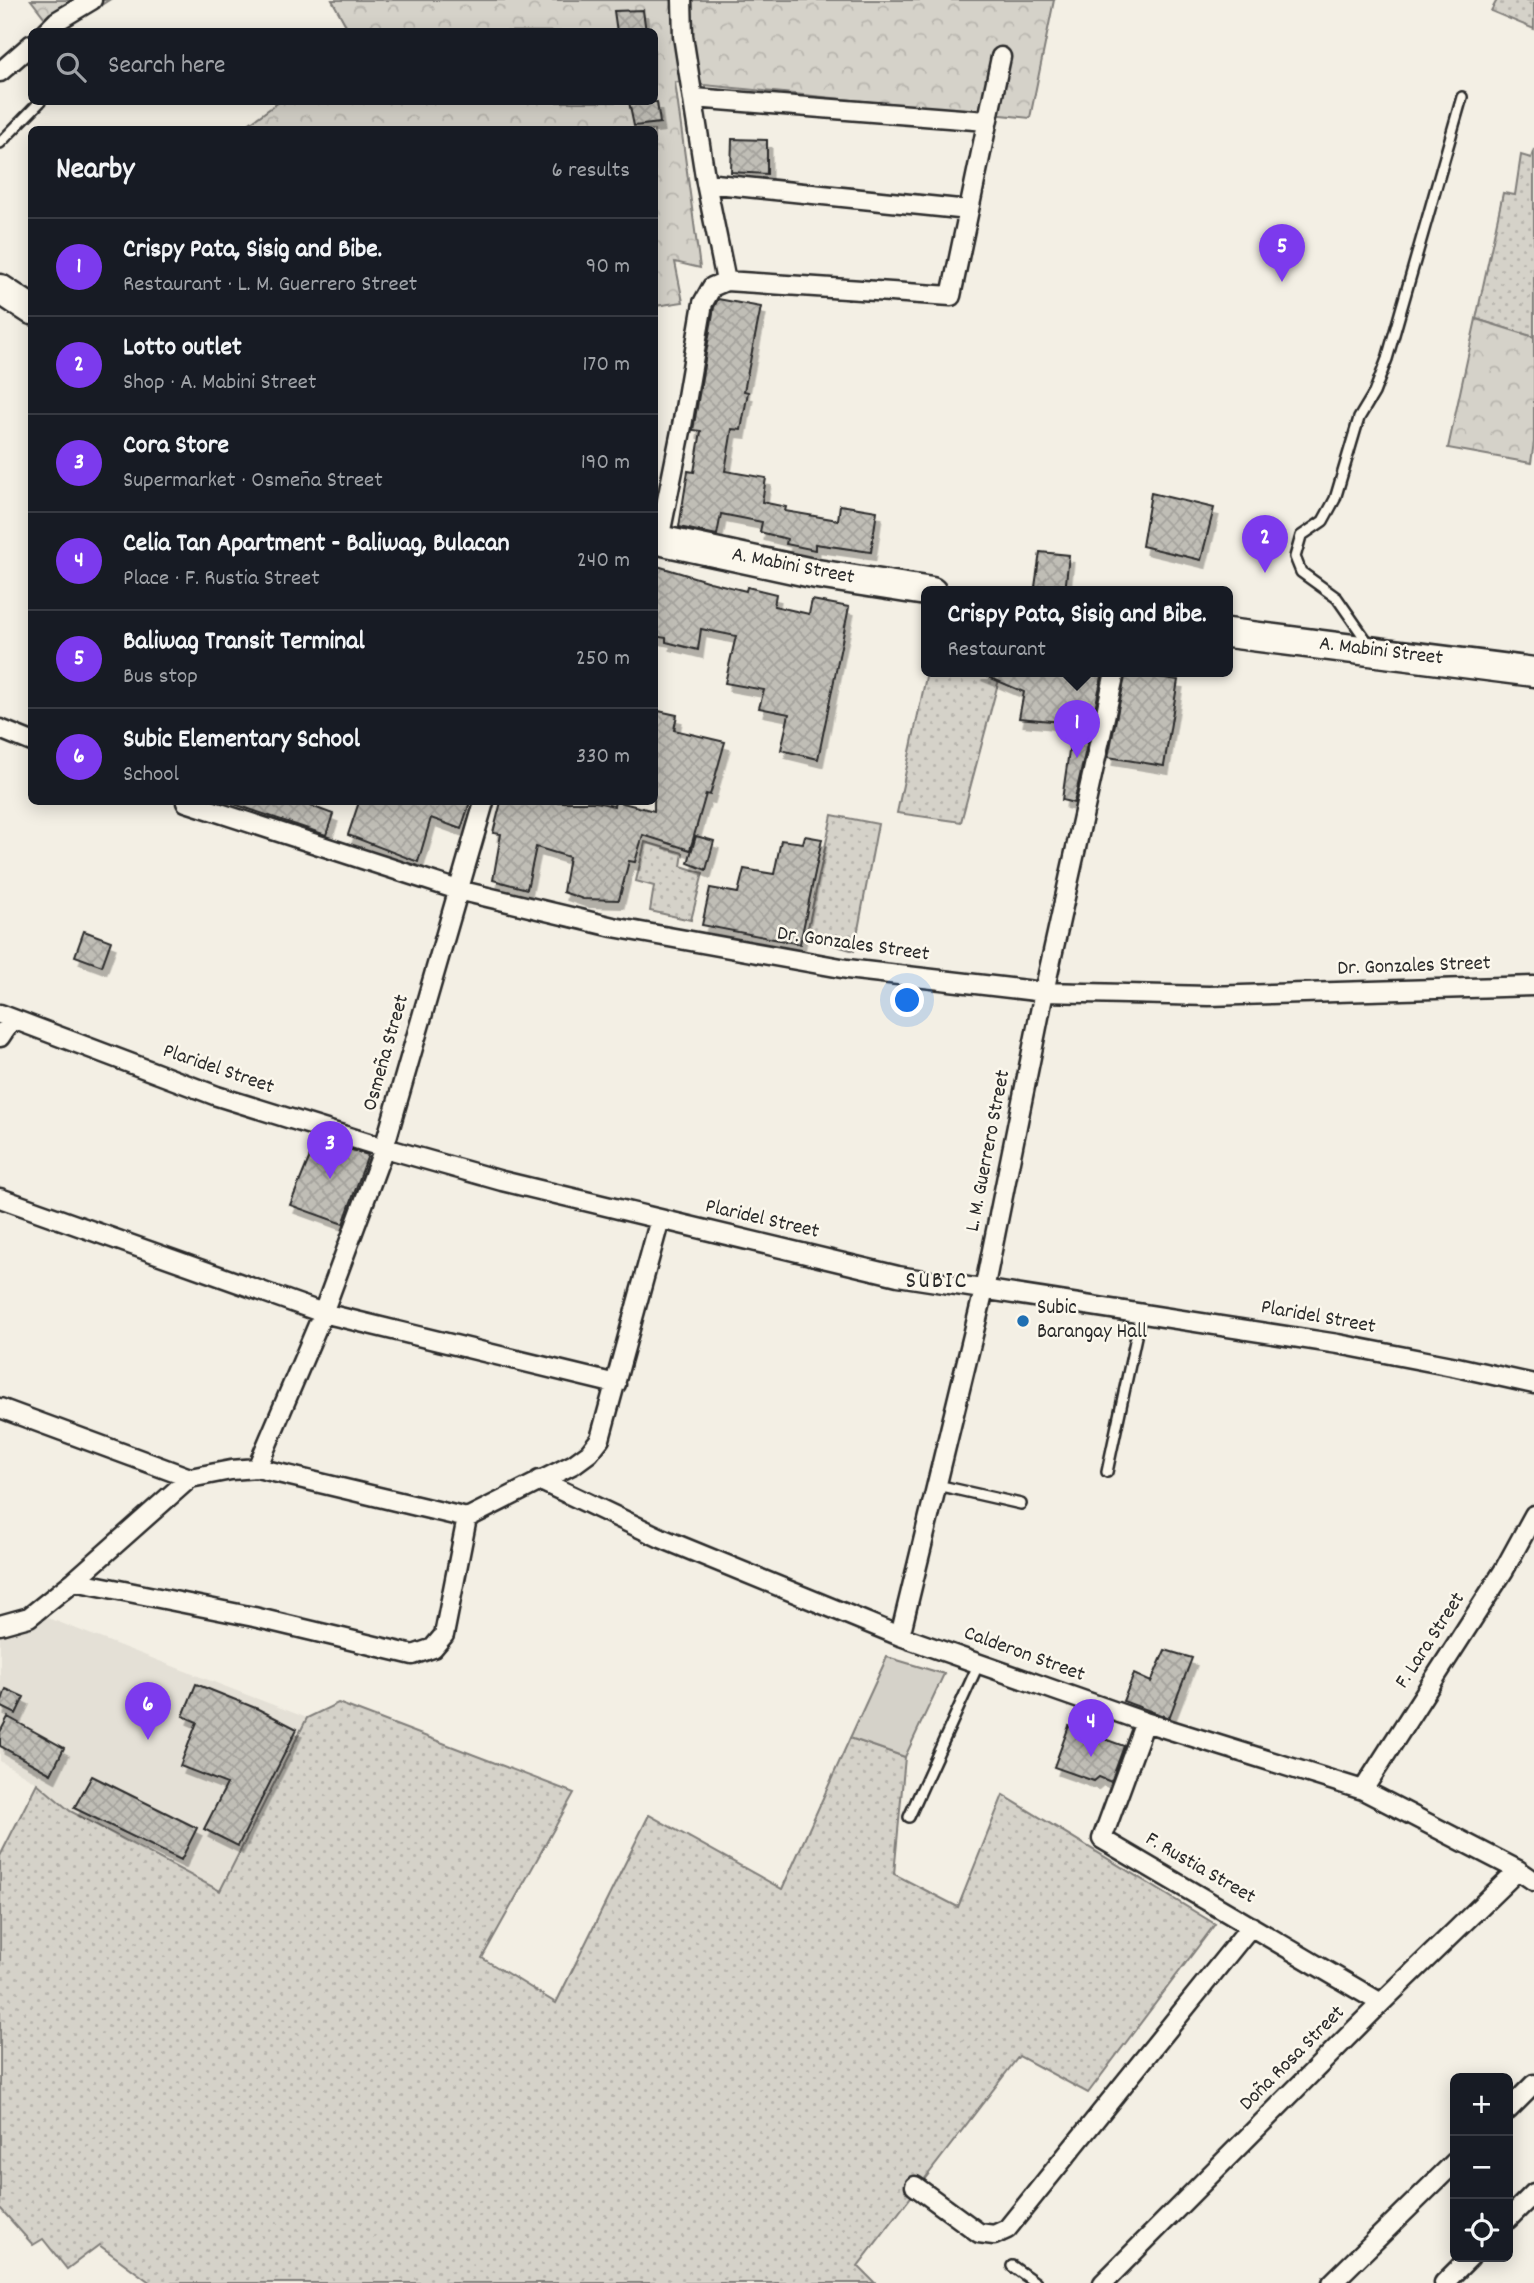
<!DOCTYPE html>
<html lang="en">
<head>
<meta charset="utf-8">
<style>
  :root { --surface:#171b24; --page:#20242c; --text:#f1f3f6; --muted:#9ea1a6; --line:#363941; --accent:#7c3aed }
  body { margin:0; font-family:Dekko,sans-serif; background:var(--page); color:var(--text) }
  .controls { position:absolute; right:21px; bottom:21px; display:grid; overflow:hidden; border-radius:10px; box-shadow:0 4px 18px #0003 }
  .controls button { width:63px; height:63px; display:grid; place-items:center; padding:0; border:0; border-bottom:2px solid var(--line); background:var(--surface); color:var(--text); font:35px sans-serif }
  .you { position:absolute; left:908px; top:1001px; width:24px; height:24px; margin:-18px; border:5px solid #fff; border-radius:50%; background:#1a73e8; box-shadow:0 0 0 10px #1a73e833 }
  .badge { display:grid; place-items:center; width:46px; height:46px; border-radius:50%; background:var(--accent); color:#fff; font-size:23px; font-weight:700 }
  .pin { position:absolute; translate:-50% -58px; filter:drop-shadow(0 2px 4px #0008) }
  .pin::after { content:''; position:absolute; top:37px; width:24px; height:21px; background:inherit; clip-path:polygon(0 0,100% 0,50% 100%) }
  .popup { position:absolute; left:921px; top:586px; width:312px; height:91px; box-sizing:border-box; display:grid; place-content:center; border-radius:10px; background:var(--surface); filter:drop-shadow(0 2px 5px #0005); font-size:23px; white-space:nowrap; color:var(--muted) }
  .popup b { font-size:26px; color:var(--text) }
  .popup::after { content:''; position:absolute; left:50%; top:100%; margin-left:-14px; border:14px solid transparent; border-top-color:var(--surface) }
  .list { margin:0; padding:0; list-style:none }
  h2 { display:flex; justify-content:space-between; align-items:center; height:91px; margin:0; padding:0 28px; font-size:30px }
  h2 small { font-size:23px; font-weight:400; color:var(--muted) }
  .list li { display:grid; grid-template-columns:46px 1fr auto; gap:21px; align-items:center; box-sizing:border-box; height:98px; padding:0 28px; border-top:2px solid var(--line) }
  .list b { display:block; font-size:26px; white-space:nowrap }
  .list p { margin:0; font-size:23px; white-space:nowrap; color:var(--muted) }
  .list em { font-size:23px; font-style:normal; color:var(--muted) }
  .icon { flex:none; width:38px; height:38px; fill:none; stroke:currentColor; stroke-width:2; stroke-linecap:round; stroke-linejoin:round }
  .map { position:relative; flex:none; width:1534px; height:2283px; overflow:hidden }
  .search { position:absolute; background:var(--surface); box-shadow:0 4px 18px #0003; left:28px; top:28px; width:630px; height:77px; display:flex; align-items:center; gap:18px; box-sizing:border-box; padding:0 24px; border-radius:10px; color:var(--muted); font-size:26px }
  .panel { position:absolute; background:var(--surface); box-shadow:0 4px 18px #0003; left:28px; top:126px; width:630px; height:679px; border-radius:10px }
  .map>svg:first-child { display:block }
</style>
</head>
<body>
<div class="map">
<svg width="1534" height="2283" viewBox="0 0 1534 2283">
  <defs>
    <pattern id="grass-dots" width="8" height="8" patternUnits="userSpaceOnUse" patternTransform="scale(1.75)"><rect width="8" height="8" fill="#d5d2c9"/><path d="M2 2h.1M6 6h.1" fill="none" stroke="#b7b4ad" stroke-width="1.8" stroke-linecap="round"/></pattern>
    <pattern id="forest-crowns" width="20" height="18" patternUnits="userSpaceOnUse" patternTransform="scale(1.75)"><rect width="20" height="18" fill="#d5d2c9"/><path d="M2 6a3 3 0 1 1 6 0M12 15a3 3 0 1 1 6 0" fill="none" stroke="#b7b4ad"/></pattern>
    <pattern id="building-cross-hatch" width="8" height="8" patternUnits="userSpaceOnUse" patternTransform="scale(1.75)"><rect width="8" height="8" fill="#c0beb6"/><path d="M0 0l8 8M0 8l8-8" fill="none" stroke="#a5a39d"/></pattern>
    <filter id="shadow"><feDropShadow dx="4.5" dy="8" stdDeviation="0" flood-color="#0004"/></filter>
  </defs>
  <rect width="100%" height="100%" fill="#f3efe4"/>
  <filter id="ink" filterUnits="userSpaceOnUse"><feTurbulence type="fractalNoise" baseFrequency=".0143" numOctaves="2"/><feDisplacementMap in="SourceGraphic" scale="14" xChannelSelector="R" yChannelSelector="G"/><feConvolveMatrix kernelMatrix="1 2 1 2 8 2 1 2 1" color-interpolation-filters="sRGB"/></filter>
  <g filter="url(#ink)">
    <path fill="#e4e0d6" d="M30,1611l277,107 -87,174 -150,-81 -33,-28 -37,-22v-131z"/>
    <path fill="url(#grass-dots)" stroke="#807e7a" stroke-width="2" d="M1497,0h37v29l-43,-18z
      M1534,149v188l-58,-18 27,-126 12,2 6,-40 10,3z
      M927,672h74l-40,150 -64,-9z
      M832,815l46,9 -24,127 -48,-14z
      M645,842l38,11 -2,13 22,7 -12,47 -41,-9 4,-25 -18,-5z
      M338,1703l236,90 -92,165 74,45 93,-188 133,74 68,-151 55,19 -11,117 64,33 45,-112 212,129 -127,169 -69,-37 -161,210 17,17h-724l-52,-38 -32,24 -24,-30 -10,6 -33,-37v-352l37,-73 33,28 150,80 87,-173z"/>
    <path fill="url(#forest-crowns)" stroke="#807e7a" stroke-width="2" d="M31,0h78l-49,32 -5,-1z
      M332,0h722l-24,118 -355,-36 25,186 -25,-6 8,40 -28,4 -1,-176h-414l39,-28h375v-70l-305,-1z
      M1476,319l58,18v105l-3,21 -83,-15z"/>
    <path fill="#d5d2c9" stroke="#807e7a" stroke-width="2" d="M887,1657l57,17 -39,83 -55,-19z"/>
    <path fill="url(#building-cross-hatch)" stroke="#2b2b2b" stroke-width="2" filter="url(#shadow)" d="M643,10l3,22h-29l-3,-21z
      M629,102h28l3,21 -26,3z
      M732,139l35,1v34l-36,-2z
      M718,299l43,8 -17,84 4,1 -7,38 -9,-1 -7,42 41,7 -4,24 24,5 -1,4 53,9 2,-15 37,6 -6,41 -56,-8v6l-29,-6 1,-5 -27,-7 2,-10 -41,-8 -4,21 -38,-8 9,-56 6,1 7,-41 -8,-1 21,-123z
      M1151,493l63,15 -13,52 -59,-14z
      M1040,552l29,3 -4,37 -30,-5z
      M654,565l56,17 36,9 1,-4 29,7 -2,12 35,8 3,-14 37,7 -31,152 -37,-9 8,-36 -30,-6 5,-18 -39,-7 11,-47 -35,-7 -3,21 -32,-8v-4l-12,-2z
      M977,672h126l-29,131 -12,-3 11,-77 -54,-5 5,-26z
      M1126,672l52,8 -14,86 -56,-9z
      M654,710l23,5 -3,15 51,12 -15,53 -4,-1 -16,56 -47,-15 -8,27 -6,-1 -10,39 -36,-1 -20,-7 6,-35 -33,-10 -9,42 -34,-9 8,-46 -8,-1 8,-31h95l18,4 1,-4h4l35,9z
      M235,802h78l-2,4 22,8 -7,21 -92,-31z
      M359,802h111l-9,27 -30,-11 -13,44 -70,-27z
      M696,836l18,5 -8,29 -18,-7z
      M805,836l17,3 -22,105 -98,-19 8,-37 28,5 6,-24 30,5 7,-34 22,3z
      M84,931l27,10 -9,25 -27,-10z
      M317,1139l51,16 -25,69 -53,-19z
      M1165,1650l27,8 -23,60 -46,-17 11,-27 17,8z
      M196,1684l62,25 39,20 -59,117 -34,-17 23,-45 -47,-18 17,-44 -14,-6z
      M6,1689l18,8 -8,17 -16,-8z
      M8,1717l56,31 -13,26 -51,-28v-14z
      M1069,1726l55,20 -13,36 -12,-5 -5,4 -40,-14z
      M92,1776l105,52 -16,32 -107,-52z"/>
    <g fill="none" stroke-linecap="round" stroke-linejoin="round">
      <g stroke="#2b2b2b" stroke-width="14">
        <path id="lane" d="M0,143l40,-41
          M1369,644l-32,-46 -36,-26 -6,-15 6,-21 22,-15 12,-22 24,-81 15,-25 13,-34 75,-262
          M1107,1472l34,-159
          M937,1485l84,19
          M909,1817l70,-154
          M1012,2266l24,17"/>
      </g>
      <g stroke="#2b2b2b" stroke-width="23">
        <path id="street" d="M682,0l1,36 23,147 20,98
          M46,32l11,-11 35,-21
          M0,72l32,-28
          M694,98l293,23
          M706,183l263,27
          M659,540l23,-114 21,-123 9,-16 14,-6 225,15 50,-239
          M0,729l32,13
          M186,802l272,88 155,37 234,42 197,23 165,4 325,-10
          M0,1014l217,82 161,50 124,35 158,38 238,57 440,68 119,23 77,17
          M0,1037l12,-18
          M0,1198l323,115 293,71
          M0,1408l190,70
          M257,1468l66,-155 61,-165 100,-346
          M539,1480l122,58 239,98 245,86 218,68 155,80 16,11
          M74,1581l180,36 159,38 20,-7 11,-13 23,-117
          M0,1625l29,-8 45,-36 116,-103 41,-8 26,-2 210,50 107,-54 15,-11 11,-14 60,-220
          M900,1636l84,-346 60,-298 71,-320
          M1145,1722l-43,117 279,164
          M1363,1790l141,-220 30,-55
          M1508,2110l26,-26
          M915,2186l64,47 15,2 13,-6 244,-303
          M1508,2219l26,-26
          M1103,2283l278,-280 137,-133
          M1332,2283l123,-121
          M1444,2283l26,-26"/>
      </g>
      <g stroke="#2b2b2b" stroke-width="33">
        <path id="primary" d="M0,289l32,21
          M654,539l163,35 115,18
          M1228,633l306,39"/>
      </g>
      <use href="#lane" stroke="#fbf7ec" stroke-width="9"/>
      <use href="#street" stroke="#fbf7ec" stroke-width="18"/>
      <use href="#primary" stroke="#fbf7ec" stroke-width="28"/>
    </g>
  </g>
  <circle fill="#1f6fb2" stroke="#fbf7ec" stroke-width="2.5" cx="1023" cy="1321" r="7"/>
  <g text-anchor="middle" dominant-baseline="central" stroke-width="5" stroke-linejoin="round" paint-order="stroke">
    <g font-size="21" fill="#2b2b2b" stroke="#fbf7ec">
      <text transform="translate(793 567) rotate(11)">A. Mabini Street</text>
      <text transform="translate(1381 652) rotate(7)">A. Mabini Street</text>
      <text transform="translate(853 945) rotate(8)">Dr. Gonzales Street</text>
      <text transform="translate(1414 967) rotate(-2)">Dr. Gonzales Street</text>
      <text transform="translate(387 1053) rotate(-74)">Osmeña Street</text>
      <text transform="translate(218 1070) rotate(19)">Plaridel Street</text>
      <text transform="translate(989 1151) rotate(-79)">L. M. Guerrero Street</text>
      <text transform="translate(762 1220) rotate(13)">Plaridel Street</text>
      <text transform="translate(1318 1318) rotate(10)">Plaridel Street</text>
      <text transform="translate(1431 1641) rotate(-57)">F. Lara Street</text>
      <text transform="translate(1024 1655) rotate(20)">Calderon Street</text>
      <text transform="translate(1200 1869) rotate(30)">F. Rustia Street</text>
      <text transform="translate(1293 2059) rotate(-45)">Doña Rosa Street</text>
    </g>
    <g font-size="21" fill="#2b2b2b" stroke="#fbf7ec" text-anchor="start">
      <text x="1037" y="1309">Subic<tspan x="1037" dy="24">Barangay Hall</tspan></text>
    </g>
    <g font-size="24" letter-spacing="2" fill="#2b2b2b" stroke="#fbf7ec">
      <text x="937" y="1282">SUBIC</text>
    </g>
  </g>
</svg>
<div class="controls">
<button>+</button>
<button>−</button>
<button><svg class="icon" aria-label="locate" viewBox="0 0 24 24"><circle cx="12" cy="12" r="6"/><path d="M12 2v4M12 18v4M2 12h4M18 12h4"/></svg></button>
</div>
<div class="you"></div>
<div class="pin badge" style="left:1077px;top:758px">1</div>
<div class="popup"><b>Crispy Pata, Sisig and Bibe.</b>Restaurant</div>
<div class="pin badge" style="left:1265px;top:573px">2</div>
<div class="pin badge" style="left:330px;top:1179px">3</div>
<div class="pin badge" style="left:1091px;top:1757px">4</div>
<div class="pin badge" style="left:1282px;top:282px">5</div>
<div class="pin badge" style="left:148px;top:1740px">6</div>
<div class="search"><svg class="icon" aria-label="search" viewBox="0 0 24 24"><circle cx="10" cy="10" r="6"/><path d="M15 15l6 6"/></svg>Search here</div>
<section class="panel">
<h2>Nearby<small>6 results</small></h2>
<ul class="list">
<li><span class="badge">1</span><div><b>Crispy Pata, Sisig and Bibe.</b><p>Restaurant · L. M. Guerrero Street</p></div><em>90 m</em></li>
<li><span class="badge">2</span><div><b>Lotto outlet</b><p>Shop · A. Mabini Street</p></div><em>170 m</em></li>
<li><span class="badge">3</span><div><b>Cora Store</b><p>Supermarket · Osmeña Street</p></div><em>190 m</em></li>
<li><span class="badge">4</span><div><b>Celia Tan Apartment - Baliwag, Bulacan</b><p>Place · F. Rustia Street</p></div><em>240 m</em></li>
<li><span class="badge">5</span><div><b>Baliwag Transit Terminal</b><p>Bus stop</p></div><em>250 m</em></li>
<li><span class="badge">6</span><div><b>Subic Elementary School</b><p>School</p></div><em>330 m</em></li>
</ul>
</section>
</div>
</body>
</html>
